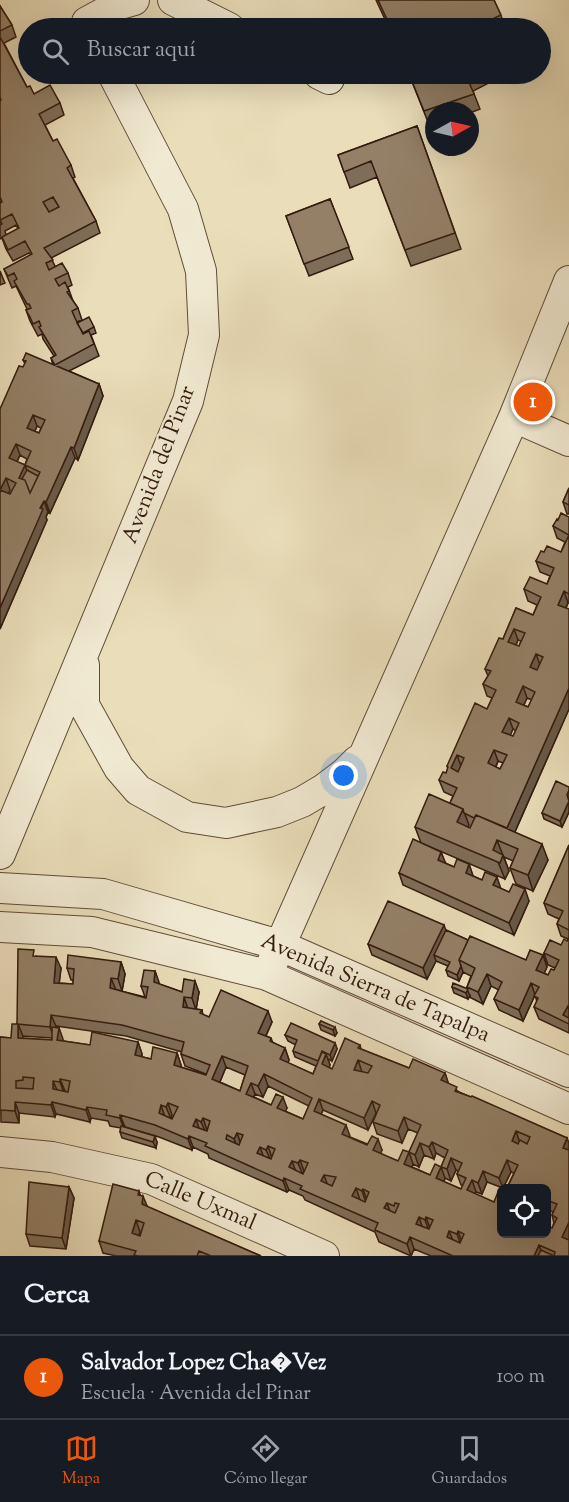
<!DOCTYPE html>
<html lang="es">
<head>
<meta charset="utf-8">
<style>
  :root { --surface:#171b24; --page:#242831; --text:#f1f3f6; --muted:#9ea1a6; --line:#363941; --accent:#ea580c }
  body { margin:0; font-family:"Sorts Mill Goudy",serif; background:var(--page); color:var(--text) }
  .controls { position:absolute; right:18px; bottom:18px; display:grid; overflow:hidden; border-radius:9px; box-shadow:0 6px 24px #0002 }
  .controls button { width:54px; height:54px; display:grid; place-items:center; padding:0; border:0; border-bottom:2px solid var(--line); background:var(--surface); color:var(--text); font:30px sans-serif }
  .compass { position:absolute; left:425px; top:102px; width:54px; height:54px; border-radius:50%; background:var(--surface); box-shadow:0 6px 24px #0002; rotate:82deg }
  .you { position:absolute; left:344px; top:776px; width:21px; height:21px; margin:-15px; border:4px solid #fff; border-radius:50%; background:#1a73e8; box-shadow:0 0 0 9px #1a73e833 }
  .badge { display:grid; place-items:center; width:39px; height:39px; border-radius:50%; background:var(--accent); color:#fff; font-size:20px; font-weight:700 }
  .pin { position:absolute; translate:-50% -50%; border:3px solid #fff; box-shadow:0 2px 6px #0006 }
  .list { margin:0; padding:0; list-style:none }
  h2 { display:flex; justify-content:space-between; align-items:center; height:78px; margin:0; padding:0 24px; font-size:26px }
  h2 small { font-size:20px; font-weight:400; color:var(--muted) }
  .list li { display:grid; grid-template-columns:39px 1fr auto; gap:18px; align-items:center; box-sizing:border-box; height:84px; padding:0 24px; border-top:2px solid var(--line) }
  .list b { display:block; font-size:22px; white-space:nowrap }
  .list p { margin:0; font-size:20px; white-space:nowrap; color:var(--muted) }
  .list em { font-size:20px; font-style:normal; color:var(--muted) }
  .icon { flex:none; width:33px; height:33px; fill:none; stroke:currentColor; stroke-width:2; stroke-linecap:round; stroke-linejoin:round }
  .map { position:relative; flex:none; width:569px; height:1256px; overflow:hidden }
  .search { position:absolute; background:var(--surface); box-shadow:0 6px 24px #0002; left:18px; right:18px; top:18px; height:66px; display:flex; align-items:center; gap:15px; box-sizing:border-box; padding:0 21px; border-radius:33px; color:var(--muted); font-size:22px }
  .sheet { height:162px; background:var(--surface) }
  nav { display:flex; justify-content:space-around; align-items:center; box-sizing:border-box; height:84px; border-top:2px solid var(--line); background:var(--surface); font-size:16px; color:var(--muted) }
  nav a { display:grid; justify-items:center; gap:3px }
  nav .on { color:var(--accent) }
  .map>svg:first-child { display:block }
</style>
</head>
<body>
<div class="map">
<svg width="569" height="1256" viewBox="0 0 569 1256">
  <rect width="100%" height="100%" fill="#eadeba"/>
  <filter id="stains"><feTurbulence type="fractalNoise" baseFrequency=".00333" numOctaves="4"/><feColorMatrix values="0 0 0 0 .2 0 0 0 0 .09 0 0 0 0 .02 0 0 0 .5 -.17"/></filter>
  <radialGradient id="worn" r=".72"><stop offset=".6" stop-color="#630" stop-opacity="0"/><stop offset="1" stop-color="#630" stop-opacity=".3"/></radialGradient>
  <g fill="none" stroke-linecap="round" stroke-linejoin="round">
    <g stroke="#624b39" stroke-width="32">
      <path id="minor" d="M173,0l56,28
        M87,22l33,-18 14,-4
        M319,74l10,5
        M514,417l55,24
        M84,665v40l35,63 19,22 49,27 39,6 51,-11 25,-10 22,-13 21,-16 12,-12
        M0,854l188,-453 16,-66 -3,-64 -18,-62 -70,-135
        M0,888l103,6 176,51 290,127
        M0,927l92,5 175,43 302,134
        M267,975l247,-558 55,-136
        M0,1152l52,5 99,22 173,77"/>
    </g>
    <use href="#minor" stroke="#f1ead2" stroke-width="30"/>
  </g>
  <path fill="#7e6e59" stroke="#341a0e" stroke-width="1.5" fill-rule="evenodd" d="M376,0h118l11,25 9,3h-125z
    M0,6l12,19 4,12 -12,6 23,44 7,7 26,9 4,12 -19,10 8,16 18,24 4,12 -2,1 23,43 4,12 -49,25 4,8 13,7 4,12 -4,2 5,14 5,7 4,12 -5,2 17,5 2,6 -5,2 8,21 -30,15 30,13 4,12 -25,64 -3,-2 -25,55 -2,-1 -2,5 1,3 -47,109v-220l23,-42 2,-3 -2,-4 30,5 -2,-7 3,-2 -11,-17 -1,-5 -4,2 -8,-15 -4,-11 1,-1 -11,-23 -4,2 -8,-19 27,-14 -2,-2 -16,8 -7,-12 -4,-11 -2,1zM16,225l2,4 -12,6 -1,-4zM37,426l4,2 -2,5 -4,-2zM20,455l7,4 -2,6 -8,-3z
    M409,74h97l-33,17 7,18 -10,4v-2h-36v15l-4,1z
    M417,126l44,123 -50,17 -34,-89 -27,11 -12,-33z
    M330,199l23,60 -44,17 -23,-60z
    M0,271l5,12 -5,2z
    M569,488v26h-2l-4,-12z
    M569,517v86h-1l-2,5 3,101 -54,123 33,28 -15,31 -17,-7 -6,-16 3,-7 -9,-4 5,14 -4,8 -84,-36 -6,-16 35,-24 3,-7 -9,-4 -5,-12 7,-7 2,-4 -1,-3 40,-57 5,-11 -5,-2 -4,-12 5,-8 -3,-7 18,-30 13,-31 17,7 4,-10 -9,-4 -4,-12 23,-5 3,-8 -10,-4 -4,-11 8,-9h17l4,-10 -8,-4 -4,-12 5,-6zM518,640l3,1 -2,5 -3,-1zM527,698l5,2 -4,7 -4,-2zM513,729l3,2 -3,5 -3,-1zM498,761l5,2 -3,6 -4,-2z
    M569,787v25l-7,15 -18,-8 -2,-6z
    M569,845v188l-30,-14 -5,-12 3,-5 -2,-7 -12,26 -24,-11 -5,-11 5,-9 -8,-4 -8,18 -12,-6 -1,-2 -2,3 -14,-6 -2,-6 15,2v-2l4,-11 -8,-4 -4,9 -11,-5 -2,-6 2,-4 -12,-5 -9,18 -55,-24 -4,-11 78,-14 22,10 58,20 17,-5 4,12 -3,6 4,2 6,-5 1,-2 -7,-3 -4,-12 17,-8 6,-4 1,-2 -7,-3 -4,-12 2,-5 -11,-5 -4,-11z
    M441,852l4,11 9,4 15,-3 4,12 56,25 -15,34 -111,-50 -4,-12z
    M36,956l25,12 -2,15 14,1v-4h-2l-4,-12 54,-6 4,12 -3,17 -5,-1 28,7 -4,-11 14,-15 4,13 23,8h17l-3,17 6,1 1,5 6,2 63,5 -6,14 5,2 2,5 12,5 4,12 -1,3 25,11 3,-8 -21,-9 -2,-6 3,-6 -8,-4 -3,-6 50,8 2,6 -5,12 -4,-2 2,6 -1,2 3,2 28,-24 1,4 48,19 36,5 3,10 11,9 108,46 2,118h-138l-17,-7 -3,7 -32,-14 -4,-10 -70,-32 -2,-4 -14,-6 -2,2 -78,-34 -1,-4 -15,-7 -1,3 -33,-13 -34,-10 32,15 -1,6 -34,-10 -2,-6 1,-4 -11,-2 -2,-5 -17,-3 -1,4 -34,-8 -1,3 -36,-4v10l-18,-1 -1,-85 11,1 6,-14zM56,1026l70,10 56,16 -1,2 4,12 21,8v1l-25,-8v-2l-4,-12 -26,6 -9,-2v-3l-4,-12 -48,3 -27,-4 -4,-13 -4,-1zM22,1036l30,2v2l-30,-2zM226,1067l19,8 -5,16 -20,-9zM268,1086l41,20 -6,13 -18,-8 2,-3 -16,-3 -17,-8 1,-3 8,3zM323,1110l45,20 8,-17 -3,9 4,12 25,9 6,-14 10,4 -9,19 -11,9 -18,-7 2,-4 -32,-13 -29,-23zM436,1153l9,5 -4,9 -11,8 -18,-8 1,-3 6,3 5,-12 10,4zM456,1170l2,1 -1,3 4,11 2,1 -2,3 -17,-7 1,-4 6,3zM511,1172l3,1 -7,15h39v21l7,3 -1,3 2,8 -2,5 -51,5 -26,-39 1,-2 6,2 5,-12 16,6z
    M321,1021l16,12 -2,3 -14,-6 -2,-6z
    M69,1187l5,11 -8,51 -36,-3 -4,-12z
    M140,1195l7,12 114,49h-145l-13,-3 -4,-12z"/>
  <path fill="#675a48" stroke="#341a0e" stroke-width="1.5" d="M99,384l4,12 -25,64 -4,-12z
    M33,415l4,11 -6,14 -4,-12z
    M16,444l4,11 -7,15 -4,-12z
    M71,447l4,11 -25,55 -4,-11z
    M25,465l4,11 -8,7 -2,-5z
    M6,478l4,12 -5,11 -5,-11z
    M44,501l4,11 -2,5 1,3 -47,109v-21z
    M564,591l4,12 -6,13 -4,-11z
    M514,629l4,11 -6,13 -4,-11z
    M536,654l4,11 -6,14 -4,-12z
    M523,686l4,12 -7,15 -4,-11z
    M569,688v21l-59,134 -5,-11z
    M509,718l4,11 -6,14 -5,-11z
    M494,750l4,11 -6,14 -4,-12z
    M457,755l4,11 -6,14 -4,-12z
    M569,801v11l-7,15 -2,-6z
    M463,809l6,16 -6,13 -6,-16z
    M497,840l12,31 -4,8 -12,-29z
    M542,844l6,16 -15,31 -5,-16z
    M441,852l5,12 -8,-4z
    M469,864l4,12 -3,9 -4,-12z
    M497,877l4,12 -8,-4z
    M525,889l4,12 -15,34 -5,-12z
    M444,925l4,11 -14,19 2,6 -9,18 -4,-11z
    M543,955l4,12 -6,14 -5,-11z
    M56,957l5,11 -3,26 -4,-11z
    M121,962l4,12 -3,17 -4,-12z
    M461,966l2,6 -4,9 -2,-6z
    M155,971l4,11 -1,12 -4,-12z
    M487,974l4,12 -8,18 -5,-12z
    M111,978l5,12 -6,-2z
    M195,981l4,11 -3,18 -4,-12z
    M531,983l4,12 -12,26 -4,-11z
    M467,989l3,7 -2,3 -2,-6z
    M184,997l4,12 -5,-2z
    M568,1006l1,4v13l-6,-8z
    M268,1011l4,11 -10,22 -4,-11z
    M51,1015l5,11 -2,12 -4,-11z
    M18,1024l5,12 -1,13 -4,-11z
    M335,1027l2,6 -2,3 -2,-6z
    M59,1028l4,11 -1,12 -5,-11z
    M138,1042l4,12 -3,13 -4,-12z
    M335,1043l2,6 -5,12 -2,-6z
    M285,1048l4,12 -5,11 -4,-12z
    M177,1053l4,12 -2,12 -5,-12z
    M326,1054l4,11 -4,11 -4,-12z
    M222,1056l4,11 -10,24 -4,-12z
    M358,1060l4,12 -8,-2z
    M445,1073l4,12 -8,-5z
    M264,1074l4,12 -5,11 -5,-11z
    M60,1079l5,12 -1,2 -4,-11z
    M53,1081l5,11 -5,-3z
    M251,1083l4,11 -5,11 -4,-11z
    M283,1097l4,11 -5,11 -5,-11z
    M319,1099l4,11 -5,12 -4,-11z
    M372,1101l4,12 -8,17 -4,-12z
    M15,1102l4,11v10l-4,-12z
    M52,1102l4,12 -1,3 -4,-12z
    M168,1103l4,12 -1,4 -5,-12z
    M161,1105l4,12 -6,-4z
    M87,1107l4,11 -1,4 -4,-12z
    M120,1115l5,12 -1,2 -4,-11z
    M404,1117l4,12 -6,14 -4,-12z
    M203,1118l4,12 -1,3 -5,-11z
    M196,1119l4,12 -7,-5z
    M346,1125l4,11 -4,9 -4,-11z
    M516,1131l4,12 -4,10 -4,-12z
    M237,1133l4,11 -3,6 -4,-11z
    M155,1136l2,6 -1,6 -3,-6z
    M189,1136l4,11 -1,3 -4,-11z
    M567,1138l2,5v12l-6,-7z
    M378,1139l4,11 -5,12 -4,-12z
    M432,1142l4,11 -2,6 -5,-12z
    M420,1143l4,12 -5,12 -4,-12z
    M268,1146l4,12 -1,3 -5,-11z
    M260,1147l4,11 -7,-5z
    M409,1152l4,12 -5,12 -4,-12z
    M451,1158l5,12 -5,11 -4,-12z
    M300,1160l4,11 -1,4 -5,-12z
    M507,1160l4,12 -8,16 -4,-10z
    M292,1161l4,11 -7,-5z
    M441,1167l4,11 -5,12 -4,-12z
    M483,1171l4,11 -5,12 -4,-11z
    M324,1175l4,11 -7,-5z
    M284,1178l5,12 -2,2 -4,-11z
    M472,1180l4,12 -4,10 -5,-12z
    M69,1187l5,11 -8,51 -4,-11z
    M356,1188l4,12 -8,-4z
    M363,1189l4,11 -1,3 -4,-12z
    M139,1191l3,10 1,-5 5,12 -2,8 -8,-21z
    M387,1203l4,11 -7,-6z
    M419,1217l4,12 -7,-5z
    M426,1217l4,11 -1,3 -4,-11z
    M136,1220l4,12 -4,13 -4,-12z
    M569,1222v21l-7,-6z
    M449,1231l5,12 -7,-6z
    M458,1231l4,11 -1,3 -4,-11z
    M410,1237l4,12 -3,7 -4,-12z
    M539,1245l4,11h-9z"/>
  <path fill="#938067" stroke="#341a0e" stroke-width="1.5" fill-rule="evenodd" d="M378,0h116l7,15 -27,13h-83z
    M0,6l12,19 -12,6z
    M510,22l4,6h-16z
    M0,37l27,50 3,-1 4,8 16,-9 10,18 -21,11 14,27 4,-2 14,26 -4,3 29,53 -52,27 9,12 -7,3 3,7 13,-7 6,10 -13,6 4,7 6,-4 4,9 -2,1 11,16 -6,3 3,7 8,16 6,-3 5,13 -39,21 -4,-7 5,-3 -17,-28 2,-1 -2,-5 -6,3 -3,-7 -4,-7 5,-2 -2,-4h-2l-13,-23 3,-2 -3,-6 -6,3 -4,-7 28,-15 -7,-13 -17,9 -6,-13 17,-9 -7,-14 -12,6 2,4 -2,1v-22l2,-1 -2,-5v-96l1,-1 -1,-3zM53,197l6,10 -10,5 -6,-10z
    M409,74h60l-3,1 8,19 -50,17z
    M417,126l38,107 -50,17 -34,-89 -27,11 -6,-17z
    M330,199l19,48 -45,17 -18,-48z
    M89,317l5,10 -11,6 -6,-10z
    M26,353l73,31 -25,64 -3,-1 -25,55 -2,-1 -4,7 3,1 -43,99v-199l19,-43 4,1 3,-6 -3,-1zM33,415l12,5 -6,13 -12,-5zM16,444l15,7 -6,14 -16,-7zM25,465l15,7 -10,21 -5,-13 -6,-2zM6,478l10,5 -6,11 -10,-4z
    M27,470l11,6 -8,17 -5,-13 -3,-1z
    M569,488v17l-6,-3z
    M561,513l8,4v77l-5,-3 -6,14 11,4v79l-62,140 -31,-13 -2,3 -10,-5 -1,-4 -13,-6 7,-15 -18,-8 4,-8 3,1 2,-6 -1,-1 28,-63 12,6 9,-19 -13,-6 8,-13 -6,-2 14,-31 4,1 13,-31 17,7 8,-18 -17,-8 6,-12 17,7 7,-16 -18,-7 5,-10 3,1 3,-6 14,6 8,-17 -16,-9 4,-7 1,1zM514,629l11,4 -6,13 -11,-4zM536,654l7,3 -6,13 -7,-3zM523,686l12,6 -7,15 -12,-5zM509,718l10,5 -6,13 -11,-4zM494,750l13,5 -7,14 -12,-6zM457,755l7,3 -6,14 -7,-4z
    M556,781l13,6v3l-2,5 2,6 -9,20 -18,-8z
    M429,794l34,15 -6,13 13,6 6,-13 66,29 -14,31 -18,-7 8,-19 -21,-9 -4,10 10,5 -3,8 -85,-36z
    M413,839l28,13 -3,8 16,7 3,-8 12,5 -3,9 16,7 3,-8 12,5 -4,8 16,7 4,-8 12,5 -16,34 -110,-50z
    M569,845v85l-12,-6 6,-13 -19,-8z
    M388,901l56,24 -21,43 -55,-24z
    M446,930l22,10 -9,20 2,6 -4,9 -11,-5 4,-8 -16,-7z
    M470,936l56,24 4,-10 13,5 -7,15 12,5 3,-6 3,1 5,-10 -15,-7 6,-13 11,5 3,-6 3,2 2,-4v70l-1,-1 -5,9 6,3v6l-35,-17 4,-9 -4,-2 5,-9 -8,-4 -12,27 -25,-11 8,-17 -15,-8 -9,18 -11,-5 8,-19 -16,-8z
    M18,949l16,1 -1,6 23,1 -2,26 19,1 1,-15 -7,-1 1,-13 53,7 -3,17 -7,-1 -1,10 36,10 2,-11 -7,-1 3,-16 11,1 -1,11 28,10 2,-13 11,2 -3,17 -8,-1 -1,10 19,3 -2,3 9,4 12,-27 47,21 -10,22 13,5 -1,3 15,7 -5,11 33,15 9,-22 4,2 -4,10 10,5 13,-31 15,7 -2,3 51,20 4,-9 32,14 -4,7 16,7 -2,4 16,6 1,-1 95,42 -4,10 6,2v72l-7,15 7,3v16h-15l1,-4 -16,-7 -5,11h-81l-43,-19 -3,7 -32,-14 3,-7 -78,-34 2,-3 -18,-8 -1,3 -78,-35 2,-3 -18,-7 -1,3 -33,-14 -35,-10v3l-14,-3 1,-5 -20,-3 -1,3 -34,-8 -1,3 -36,-3v9l-15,-1v-73l11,1 1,-14h6v14l34,2v-13l7,1 -2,12 33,5 2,-13 46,10 -3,13 16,4 2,-12 24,6 -3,12 32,10 4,-10 -29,-11 3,-12 -62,-17 -71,-10 -1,12 -33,-3zM222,1056l26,10 -8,25 -28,-12zM358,1060l14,6 -4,7 -14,-3zM264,1074l48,24 -9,21 -26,-11 6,-11 -7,-3 -5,11 -25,-11 5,-11 7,3zM23,1077l11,1 -1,11 -17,-1v-7l7,-1zM60,1079l10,2 -2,11 -15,-3v-8l7,1zM319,1099l45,19 8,-17 8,4 -7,17 25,9 6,-14 17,8 -12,27 -6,-2 -5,11 -25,-11 5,-11 -6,-3 -5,9 -25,-11 4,-9 -32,-14zM168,1103l10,4 -6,12 -13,-6 2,-8 5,2zM203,1118l7,3 -3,10 -14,-5 3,-7 5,3zM516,1131l14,6 -3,7 -7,-4 -2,4 -6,-3zM237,1133l6,2 -4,10 -13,-6 1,-4 7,4zM432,1142l16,8 -7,17 -6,-3 -5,11 -26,-11 5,-12 6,3 5,-12 9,4zM268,1146l7,3 -4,10 -14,-6 3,-6 6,3zM451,1158l11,5 -5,11 9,4 -5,11 -25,-11 5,-11 6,2zM300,1160l8,3 -5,11 -14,-7 3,-6 6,2zM507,1160l11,5 -11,23h7l1,-2 6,2h25v12l11,4 -5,11 5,3 -5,10 -6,-3v8h-45v-40l-3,-1 -4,10 -27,-12 5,-10 6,3 5,-12 16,7zM324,1175l12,2 -4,9 -11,-5zM356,1188l6,3 1,-2 6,3 -4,10 -13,-6zM387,1203l7,3 1,-3 4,1 -4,9 -11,-5zM419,1217l6,3 1,-3 7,3 -4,9 -13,-5zM449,1231l8,3 1,-3 6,3 -4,9 -13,-6z
    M453,983l15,6 -2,4 -14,-6z
    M321,1021l14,6 -2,3 -14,-6z
    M291,1023l44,20 -5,12 -8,-4 -4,10 -25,-10 4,-11 -12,-5z
    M121,1126l34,10 -2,6 -33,-10z
    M29,1182l40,5 -7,51 -36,-4z
    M113,1184l26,7 -1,4 5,1 -1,8 119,52h-50l-12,-5 -2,5h-59l-4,-1 2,-4 -37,-10zM136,1220l8,3 -4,13 -8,-3z
    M541,1250l13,6h-16z"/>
  <g text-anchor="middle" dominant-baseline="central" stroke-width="4.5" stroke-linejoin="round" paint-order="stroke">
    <g font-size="22" fill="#341a0e" stroke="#f1ead2">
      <text transform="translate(160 465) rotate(-69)">Avenida del Pinar</text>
      <text transform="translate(375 989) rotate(23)">Avenida Sierra de Tapalpa</text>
      <text transform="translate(200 1202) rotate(23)">Calle Uxmal</text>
    </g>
  </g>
  <rect width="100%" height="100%" filter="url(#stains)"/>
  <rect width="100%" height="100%" fill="url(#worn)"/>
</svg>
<div class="controls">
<button><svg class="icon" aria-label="locate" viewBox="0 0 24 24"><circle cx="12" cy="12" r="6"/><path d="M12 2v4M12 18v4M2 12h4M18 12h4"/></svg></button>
</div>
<svg class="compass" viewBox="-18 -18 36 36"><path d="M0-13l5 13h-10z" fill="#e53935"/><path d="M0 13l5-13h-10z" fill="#9ea1a6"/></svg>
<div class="you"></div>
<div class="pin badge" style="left:533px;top:402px">1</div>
<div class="search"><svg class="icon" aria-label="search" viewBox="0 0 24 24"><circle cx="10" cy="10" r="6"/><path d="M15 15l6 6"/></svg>Buscar aquí</div>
</div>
<section class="sheet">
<h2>Cerca<small></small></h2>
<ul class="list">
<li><span class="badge">1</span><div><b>Salvador Lopez Cha�Vez</b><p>Escuela · Avenida del Pinar</p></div><em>100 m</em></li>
</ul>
</section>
<nav>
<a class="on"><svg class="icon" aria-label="map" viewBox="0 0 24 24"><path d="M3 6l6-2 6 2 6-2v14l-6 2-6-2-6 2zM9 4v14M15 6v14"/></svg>Mapa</a>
<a><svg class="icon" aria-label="directions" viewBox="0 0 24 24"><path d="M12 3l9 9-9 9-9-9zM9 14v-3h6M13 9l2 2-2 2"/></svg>Cómo llegar</a>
<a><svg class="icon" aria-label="saved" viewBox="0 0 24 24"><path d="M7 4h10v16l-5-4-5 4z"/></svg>Guardados</a>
</nav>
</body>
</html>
